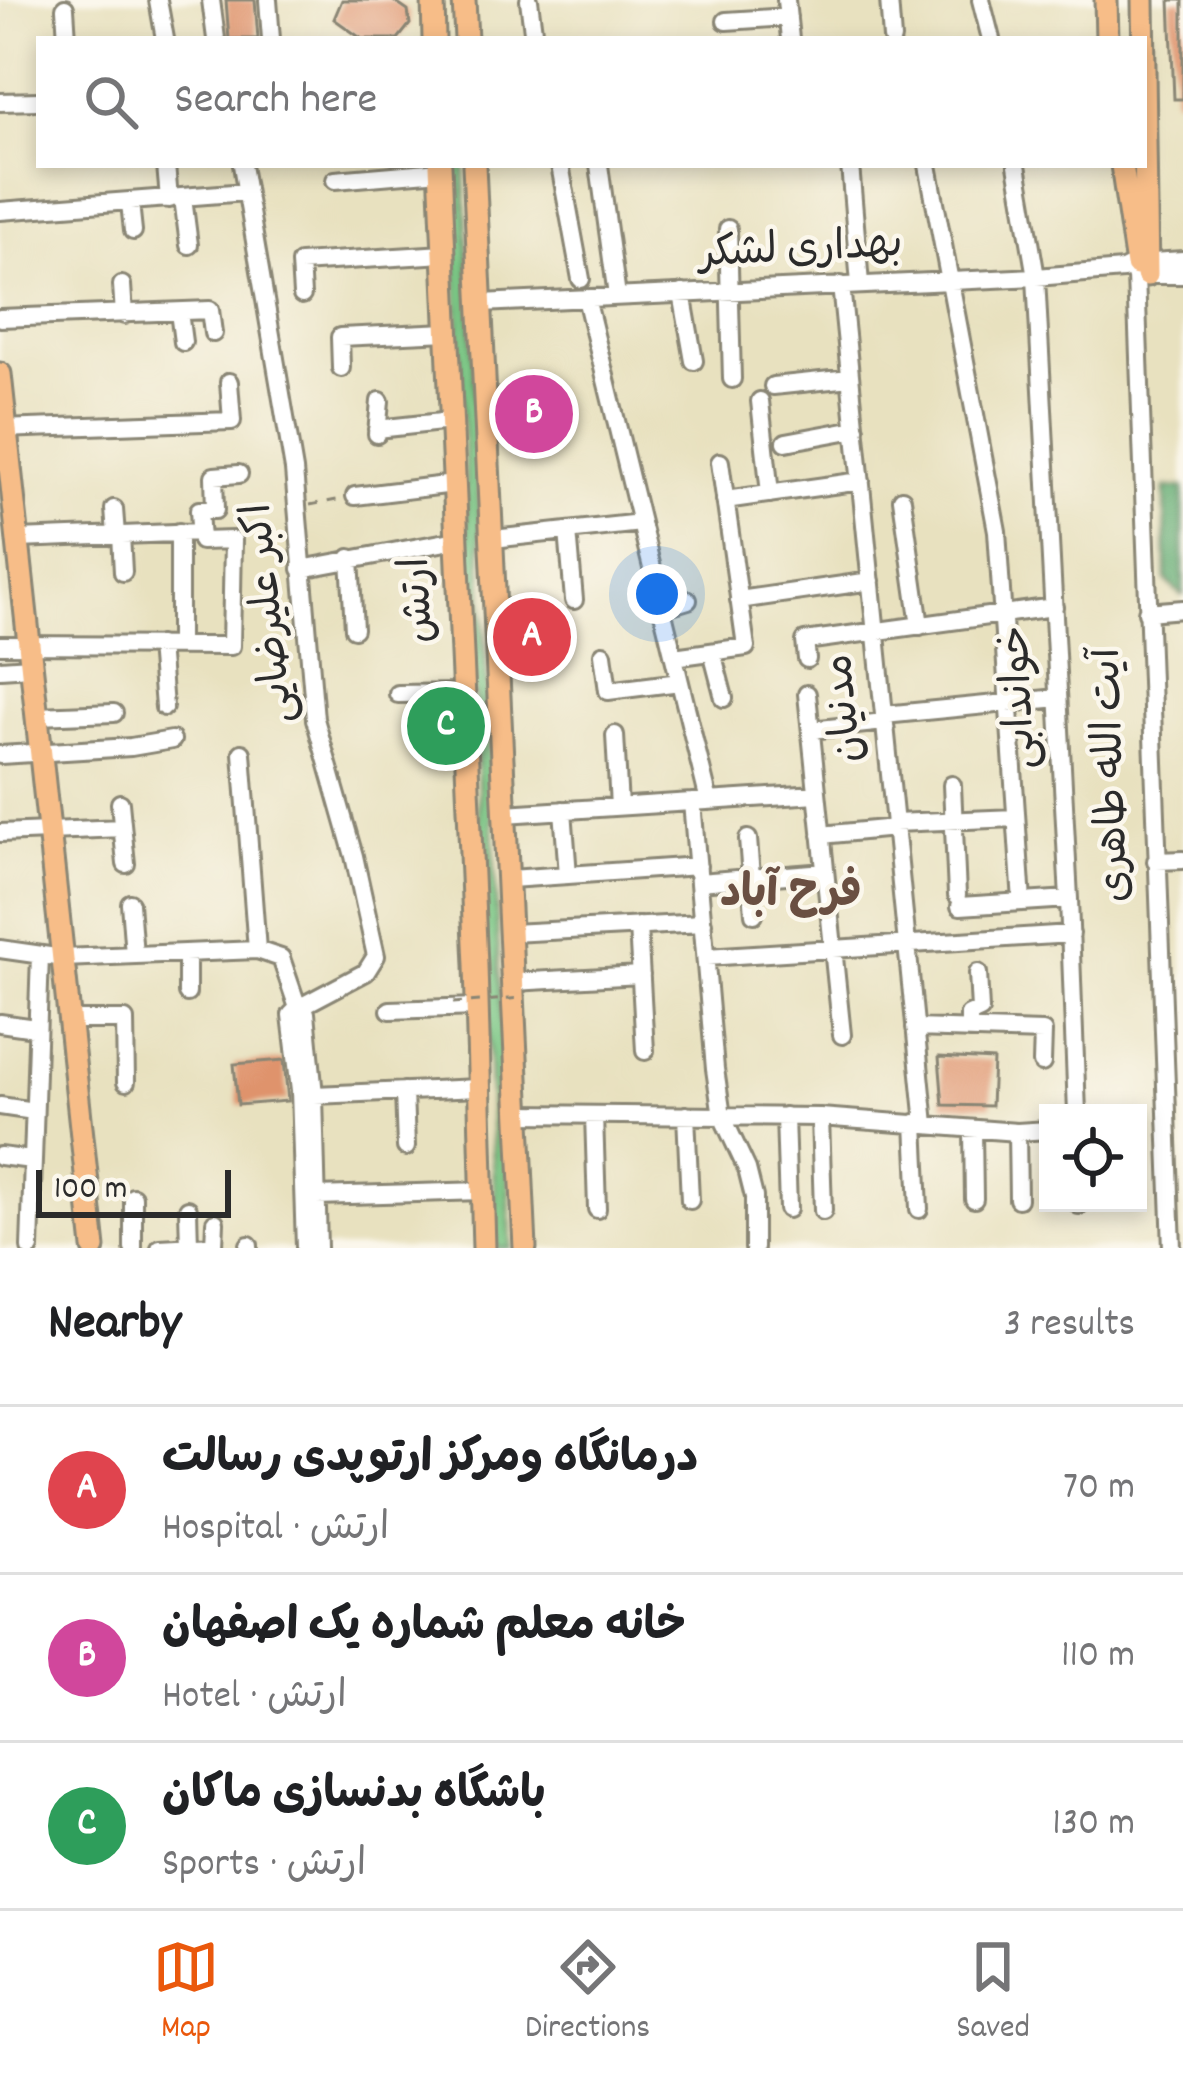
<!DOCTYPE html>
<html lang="en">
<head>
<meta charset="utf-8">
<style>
  :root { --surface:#fff; --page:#f6f6f6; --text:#202124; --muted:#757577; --line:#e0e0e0; --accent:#ea580c }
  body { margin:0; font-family:Dekko,"Playpen Sans Arabic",sans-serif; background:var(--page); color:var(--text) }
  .controls { position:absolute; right:36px; bottom:36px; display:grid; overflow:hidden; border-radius:0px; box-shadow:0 6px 18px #0003 }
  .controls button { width:108px; height:108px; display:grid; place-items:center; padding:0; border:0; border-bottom:3px solid var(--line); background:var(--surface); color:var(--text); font:60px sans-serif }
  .scale { position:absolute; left:36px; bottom:30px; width:195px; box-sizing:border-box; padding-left:12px; border:6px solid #2b2b2b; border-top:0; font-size:33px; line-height:42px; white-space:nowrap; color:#2b2b2b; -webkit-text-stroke:9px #fbf7ec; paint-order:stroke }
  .you { position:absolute; left:657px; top:594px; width:42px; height:42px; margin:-30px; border:9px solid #fff; border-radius:50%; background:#1a73e8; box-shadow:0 0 0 18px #1a73e833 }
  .badge { display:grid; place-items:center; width:78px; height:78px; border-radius:50%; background:var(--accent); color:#fff; font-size:39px; font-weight:700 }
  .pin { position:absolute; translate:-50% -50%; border:6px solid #fff; box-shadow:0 3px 12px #0006 }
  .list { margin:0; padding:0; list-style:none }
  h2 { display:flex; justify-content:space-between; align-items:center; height:156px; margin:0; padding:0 48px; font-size:51px }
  h2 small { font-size:39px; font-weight:400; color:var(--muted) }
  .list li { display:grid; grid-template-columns:78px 1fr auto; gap:36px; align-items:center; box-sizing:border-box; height:168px; padding:0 48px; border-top:3px solid var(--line) }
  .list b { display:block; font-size:45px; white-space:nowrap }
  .list p { margin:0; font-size:39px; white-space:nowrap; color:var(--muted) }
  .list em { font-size:39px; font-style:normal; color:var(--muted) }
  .icon { flex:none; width:66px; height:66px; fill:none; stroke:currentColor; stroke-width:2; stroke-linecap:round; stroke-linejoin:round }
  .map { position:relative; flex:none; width:1183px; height:1248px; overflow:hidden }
  .search { position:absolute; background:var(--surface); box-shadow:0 6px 18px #0003; left:36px; right:36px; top:36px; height:132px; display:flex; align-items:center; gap:30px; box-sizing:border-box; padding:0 42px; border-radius:0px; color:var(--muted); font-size:45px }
  .sheet { height:660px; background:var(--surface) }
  nav { display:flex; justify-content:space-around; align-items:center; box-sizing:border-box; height:168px; border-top:3px solid var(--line); background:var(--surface); font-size:33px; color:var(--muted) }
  nav a { display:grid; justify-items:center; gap:6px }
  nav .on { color:var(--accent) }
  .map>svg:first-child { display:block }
</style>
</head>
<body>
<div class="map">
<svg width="1183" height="1248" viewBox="0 0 1183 1248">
  <rect width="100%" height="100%" fill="#fbf7ec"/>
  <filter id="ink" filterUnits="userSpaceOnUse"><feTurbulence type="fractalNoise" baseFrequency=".00833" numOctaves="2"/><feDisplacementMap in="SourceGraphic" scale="24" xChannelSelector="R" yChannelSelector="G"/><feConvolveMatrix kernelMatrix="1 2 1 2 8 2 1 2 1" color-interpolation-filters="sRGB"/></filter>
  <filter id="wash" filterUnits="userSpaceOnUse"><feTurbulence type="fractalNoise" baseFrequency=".004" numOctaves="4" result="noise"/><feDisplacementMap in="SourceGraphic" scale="48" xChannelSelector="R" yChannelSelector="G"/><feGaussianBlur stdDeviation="2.7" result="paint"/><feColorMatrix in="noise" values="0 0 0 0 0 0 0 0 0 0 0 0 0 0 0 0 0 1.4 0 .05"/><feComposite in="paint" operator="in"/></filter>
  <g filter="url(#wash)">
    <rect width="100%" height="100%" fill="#e8e1bf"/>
    <path fill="#7bc785" stroke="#537958" stroke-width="3" d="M451,165h13l47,1083h-14c-16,-361 -27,-722 -46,-1083z"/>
    <path fill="#64ac72" stroke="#486c4e" stroke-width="3" d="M1183,487v108h-2l-15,-15 -1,-92z"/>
    <g id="blocks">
      <path fill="#df936c" d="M226,0h29l3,39h-29z
        M342,0h50l16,11 2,13 -12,15h-36l-28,-20z
        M1170,0h13v99h-9z
        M939,1057l54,3 -2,46 -48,-1z
        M284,1060l4,41 -50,4 -4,-41z"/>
    </g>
  </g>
  <g filter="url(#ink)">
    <use href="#blocks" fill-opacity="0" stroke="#8a8675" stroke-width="3"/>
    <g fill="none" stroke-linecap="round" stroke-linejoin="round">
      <g stroke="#8a8675" stroke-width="22">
        <path id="minor" d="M158,0l7,39
          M211,0l5,39
          M268,0l3,39
          M529,0l5,39
          M786,0l4,39
          M889,0l3,39
          M981,0l10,39
          M65,8l2,31
          M726,21l62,-4
          M0,102l39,-1
          M166,165l3,34
          M560,165l21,114
          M599,165l18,131
          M850,165l10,119
          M928,165l69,366 25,371
          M1017,165l19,112 33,622 8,214
          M335,180l105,-9
          M183,198l6,47
          M130,203l3,28
          M0,211l246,-19
          M728,229l4,150
          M1135,275h48
          M1136,276l36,972
          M122,285l2,30
          M841,285l84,839
          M682,293l12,68
          M302,295l-2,-32 144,-9
          M586,298l123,503
          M482,303l554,-26 87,-7 14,-7 46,-3
          M179,312l4,30
          M0,318l210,-8 3,23
          M341,368l-1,-31 108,-5
          M773,386l77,-8
          M760,401l10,93
          M0,429l232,-8 -3,-39
          M377,429l74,-8
          M377,434l3,-33
          M786,442l70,-13
          M355,496l99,-12
          M902,499l18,127
          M725,500l136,-19
          M114,509l2,26
          M568,531l6,69
          M121,535l2,37
          M18,539l182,-7
          M493,539l148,-16
          M350,558l4,71
          M301,569l156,-29
          M739,600l132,-19
          M662,608l26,-8
          M1147,612l36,-3
          M0,645l231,1 2,-106 -32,1 -2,-31h16l-1,-34 25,-2
          M159,645l5,62
          M179,646v-114
          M712,652l12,46
          M603,654l5,37 72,-9
          M674,657l72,-10 -26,-185
          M807,659l-2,-18 249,-34
          M0,669l31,-2
          M398,694l66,-1
          M807,694l35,341
          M884,715l174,-17
          M37,716l77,-3
          M811,730l73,-8
          M615,735l4,72
          M242,753l15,197
          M0,755l131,-8 41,-7
          M952,785l5,110
          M692,802l23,267 7,47 25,53 7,28v51
          M120,803l6,61
          M563,810l5,65
          M505,814l312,-20
          M894,823l122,-5
          M0,833l122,-5
          M821,835l74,-7
          M748,839l6,75
          M1156,861l27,-1
          M510,879l188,-13
          M699,882l126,-10
          M130,903l4,52
          M960,906l109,-7
          M638,926l7,125
          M511,933l192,-10
          M0,949l63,9 194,-8 24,8 17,50 68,-36 10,-16 -22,-100 -39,-137 -21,-249 -52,-305
          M187,953v40
          M706,957l365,-23
          M513,982l128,-7
          M390,1010l87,-3
          M69,1020h56l1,62
          M0,1023l35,5
          M915,1028l128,4 -1,31
          M969,1030v-15l11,-5 -2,-37
          M404,1091l2,56
          M314,1095l165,-7
          M0,1106l34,5
          M518,1114l302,3 197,15 31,-2
          M594,1115l3,94
          M686,1115l4,85
          M785,1116l3,93
          M820,1117l3,94
          M915,1123l4,86
          M973,1130l1,69
          M1017,1132l1,67
          M0,1156l32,4
          M316,1196l167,-5
          M133,1197v51
          M1079,1203v2
          M188,1209l1,37
          M249,1245v3
          M30,1248l10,-293
          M160,1248l54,-3 1,-23
          M305,1248l-5,-158 -9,-75 7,-7 8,5 8,82 4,153"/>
      </g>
      <g stroke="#8a8675" stroke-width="27">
        <path id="major" d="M433,0l1,39
          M464,0l2,39
          M1106,0l1,39
          M1143,0l4,275
          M440,165l36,800 8,283
          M474,165l51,1083
          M1122,165l15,100
          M0,374l94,874"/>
      </g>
      <path stroke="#8a8675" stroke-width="3" stroke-dasharray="9 9" stroke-linecap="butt" d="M310,505l32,-6"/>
      <use href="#minor" stroke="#fff" stroke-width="16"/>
      <use href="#major" stroke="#f7bd88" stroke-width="21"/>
      <path stroke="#8a8675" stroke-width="3" stroke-dasharray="9 9" stroke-linecap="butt" d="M453,1003l70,-5"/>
    </g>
  </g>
  <g text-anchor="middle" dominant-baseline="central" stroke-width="9" stroke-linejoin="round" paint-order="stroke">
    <g font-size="42" fill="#2b2b2b" stroke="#fbf7ec">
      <text transform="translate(801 252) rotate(-3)">بهداری لشکر</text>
      <text transform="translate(421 600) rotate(-93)">ارتش</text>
      <text transform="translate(272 613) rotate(-96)">اکبر علیرضایی</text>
      <text transform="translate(1022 697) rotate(-93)">خواندابی</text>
      <text transform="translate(847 708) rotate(-96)">مدنیان</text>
      <text transform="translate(1114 775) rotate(-92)">آیت الله طاهری</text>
    </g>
    <g font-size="45" font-weight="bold" fill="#6a4f42" stroke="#fbf7ec">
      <text x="791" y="896">فرح آباد</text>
    </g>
  </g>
</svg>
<div class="controls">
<button><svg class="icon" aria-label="locate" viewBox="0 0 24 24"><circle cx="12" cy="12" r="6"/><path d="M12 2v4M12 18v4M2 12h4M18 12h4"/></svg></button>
</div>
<div class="scale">100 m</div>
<div class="you"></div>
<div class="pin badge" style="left:532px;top:637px;background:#e0444e">A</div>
<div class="pin badge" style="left:534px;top:414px;background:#d1479c">B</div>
<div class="pin badge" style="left:446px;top:726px;background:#2e9e5b">C</div>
<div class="search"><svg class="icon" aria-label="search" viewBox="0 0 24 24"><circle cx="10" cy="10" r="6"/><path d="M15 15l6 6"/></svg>Search here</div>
</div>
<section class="sheet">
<h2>Nearby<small>3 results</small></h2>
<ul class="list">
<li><span class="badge" style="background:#e0444e">A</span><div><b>درمانگاه ومرکز ارتوپدی رسالت</b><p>Hospital · ارتش</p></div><em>70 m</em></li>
<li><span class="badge" style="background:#d1479c">B</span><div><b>خانه معلم شماره یک اصفهان</b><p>Hotel · ارتش</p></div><em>110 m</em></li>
<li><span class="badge" style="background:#2e9e5b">C</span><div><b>باشگاه بدنسازی ماکان</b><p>Sports · ارتش</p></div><em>130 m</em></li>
</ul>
</section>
<nav>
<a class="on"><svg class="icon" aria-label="map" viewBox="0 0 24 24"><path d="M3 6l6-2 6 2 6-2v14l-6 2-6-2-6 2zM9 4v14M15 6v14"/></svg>Map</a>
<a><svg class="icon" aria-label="directions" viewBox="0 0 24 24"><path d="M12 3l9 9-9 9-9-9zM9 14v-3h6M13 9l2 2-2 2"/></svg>Directions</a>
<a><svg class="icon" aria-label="saved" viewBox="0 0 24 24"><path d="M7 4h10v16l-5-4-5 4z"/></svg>Saved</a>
</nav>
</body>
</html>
